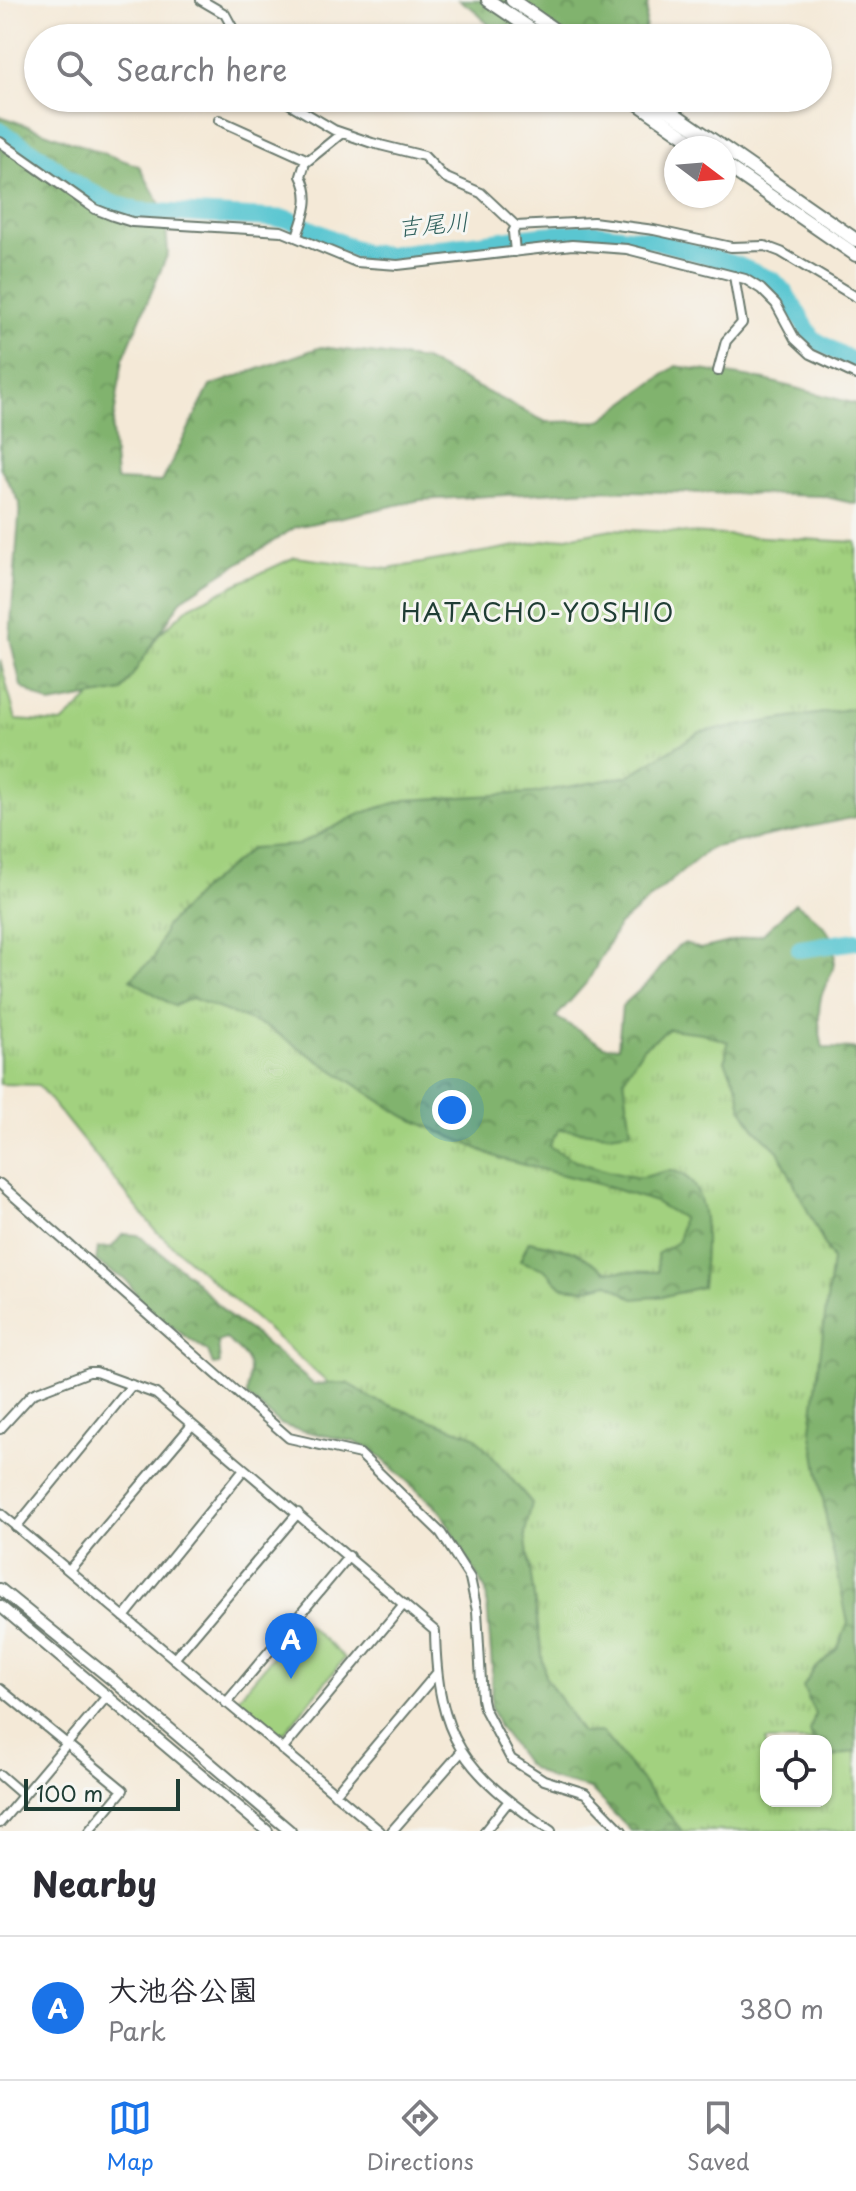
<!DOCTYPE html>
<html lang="en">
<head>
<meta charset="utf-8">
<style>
  :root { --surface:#fff; --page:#f7f7f7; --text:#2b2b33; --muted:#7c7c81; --line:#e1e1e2; --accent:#1a73e8 }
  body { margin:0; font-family:"Playpen Sans","Klee One",sans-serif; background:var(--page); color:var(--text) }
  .controls { position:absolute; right:24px; bottom:24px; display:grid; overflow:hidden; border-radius:16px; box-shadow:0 2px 6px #0004 }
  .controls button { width:72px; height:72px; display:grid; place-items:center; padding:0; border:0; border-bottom:2px solid var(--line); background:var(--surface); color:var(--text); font:40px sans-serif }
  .compass { position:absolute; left:664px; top:136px; width:72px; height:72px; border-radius:50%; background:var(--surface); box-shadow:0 2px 6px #0004; rotate:106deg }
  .scale { position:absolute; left:24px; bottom:20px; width:156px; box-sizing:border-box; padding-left:8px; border:4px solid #1f3d34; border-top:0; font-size:22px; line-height:28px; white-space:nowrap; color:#1f3d34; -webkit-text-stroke:6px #f6f6f2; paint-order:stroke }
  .you { position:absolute; left:452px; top:1110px; width:28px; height:28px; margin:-20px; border:6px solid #fff; border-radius:50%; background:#1a73e8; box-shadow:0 0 0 12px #1a73e833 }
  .badge { display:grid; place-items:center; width:52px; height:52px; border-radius:50%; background:var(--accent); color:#fff; font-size:26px; font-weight:700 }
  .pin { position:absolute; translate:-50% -66px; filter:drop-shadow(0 2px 4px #0008) }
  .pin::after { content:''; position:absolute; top:42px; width:28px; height:24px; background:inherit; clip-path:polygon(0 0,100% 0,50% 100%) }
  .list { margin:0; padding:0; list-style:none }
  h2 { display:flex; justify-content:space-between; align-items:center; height:104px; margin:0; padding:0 32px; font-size:34px }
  h2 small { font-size:26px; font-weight:400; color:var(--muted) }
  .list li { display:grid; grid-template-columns:52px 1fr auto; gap:24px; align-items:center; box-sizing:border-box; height:144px; padding:0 32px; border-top:2px solid var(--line) }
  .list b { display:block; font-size:30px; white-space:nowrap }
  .list p { margin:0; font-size:26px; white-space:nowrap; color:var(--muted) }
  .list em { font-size:26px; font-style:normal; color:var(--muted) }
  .icon { flex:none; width:44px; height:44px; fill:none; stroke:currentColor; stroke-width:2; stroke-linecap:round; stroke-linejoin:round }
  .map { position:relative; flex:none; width:856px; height:1831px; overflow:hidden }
  .search { position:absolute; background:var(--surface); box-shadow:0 2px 6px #0004; left:24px; right:24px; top:24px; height:88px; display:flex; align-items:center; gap:20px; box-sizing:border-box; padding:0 28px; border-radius:44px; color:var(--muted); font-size:30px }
  .sheet { height:248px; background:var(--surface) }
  nav { display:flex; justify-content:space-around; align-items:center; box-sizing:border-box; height:112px; border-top:2px solid var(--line); background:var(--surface); font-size:22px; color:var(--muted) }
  nav a { display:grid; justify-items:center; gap:4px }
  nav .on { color:var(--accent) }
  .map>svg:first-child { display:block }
</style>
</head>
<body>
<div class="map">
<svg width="856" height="1831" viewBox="0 0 856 1831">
  <defs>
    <pattern id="grass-tufts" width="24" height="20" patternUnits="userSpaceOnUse" patternTransform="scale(2)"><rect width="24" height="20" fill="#a2d17f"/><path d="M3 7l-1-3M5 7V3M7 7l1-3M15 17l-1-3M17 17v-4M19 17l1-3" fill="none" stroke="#8bb46e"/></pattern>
    <pattern id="forest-crowns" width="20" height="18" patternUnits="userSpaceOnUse" patternTransform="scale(2)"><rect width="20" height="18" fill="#81b36e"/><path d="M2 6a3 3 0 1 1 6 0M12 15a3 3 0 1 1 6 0" fill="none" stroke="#69935b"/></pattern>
  </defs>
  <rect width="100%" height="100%" fill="#f6f6f2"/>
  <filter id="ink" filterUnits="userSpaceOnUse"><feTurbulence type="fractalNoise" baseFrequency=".0125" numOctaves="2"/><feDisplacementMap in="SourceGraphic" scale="16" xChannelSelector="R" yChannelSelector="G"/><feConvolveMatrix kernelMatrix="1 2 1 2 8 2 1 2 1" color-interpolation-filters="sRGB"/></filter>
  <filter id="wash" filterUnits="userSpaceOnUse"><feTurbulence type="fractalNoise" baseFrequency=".006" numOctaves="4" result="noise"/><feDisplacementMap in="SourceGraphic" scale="32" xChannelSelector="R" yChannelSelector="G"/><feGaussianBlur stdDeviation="1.8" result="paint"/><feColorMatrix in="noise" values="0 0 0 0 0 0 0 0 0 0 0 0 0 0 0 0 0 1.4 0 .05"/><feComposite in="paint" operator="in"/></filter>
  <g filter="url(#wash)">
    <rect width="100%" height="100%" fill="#f4e9d7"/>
    <path fill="url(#grass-tufts)" stroke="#60875a" stroke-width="2" fill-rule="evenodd" d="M612,529l244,13v201l-271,148 -90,108 110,81 95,-105 156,278v578h-203l-112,-146 -20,-131 -365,-323 -118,-146 -38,-1v-424l16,60 46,3 128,-117 105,-49 93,12zM766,1741h60v60h-60z"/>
    <path fill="url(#forest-crowns)" stroke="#507851" stroke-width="2" d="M459,0h189l-3,31 -3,7h-140l-30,-30z
      M0,116l139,50 26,47 3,40 -45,106 -11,71 4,50 46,2 48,-96 111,-39 103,13 122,62 54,-1 76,-55 89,14 91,24v100l-34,-8 -231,-6 -171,10 -124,27 -114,72 -60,92 -72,13 -29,-18 -11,-48 10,-135 -20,-36z
      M856,708v109l-146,31 -91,77 -31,56 -32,36 48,29 14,1 4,-41 30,-27 24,-31 9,-5 15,6 63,-15 32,-31c25,16 46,33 38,65 -3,10 -9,19 -12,29 -4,17 -2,34 2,51l33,1v702l-30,8v-18h-13l-3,-10 5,-17 -12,-27 11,-17 24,-22 10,-25 -20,-94 -17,-100 21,-169 -54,-109 -24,-23 -12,-19 -4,-22 -13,-26 3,-19 -26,-9 -33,-4 -26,19 -19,30 7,53 -22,3 -50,-5 -10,17c25,16 56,26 86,31 12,2 25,-7 37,-6 43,7 33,86 30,116l-37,9 -31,3 -26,-16 -23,6 -23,-2 -18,-18 -24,-8 9,-20 46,10 31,20 52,1 -1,-18 22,-13 3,-23 -27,-16 -53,-17 -101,-26 -99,-44 -135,-88 -75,-29 -18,8 -44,-27 24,-21 12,-32 36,-37 50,-41 46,-3 64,-32 43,-13 129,-7 94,-17 72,-44z
      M123,1234l15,1 51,40 41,42 21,14 62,53 35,-1 24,16 103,37 57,67 -7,30 20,143 37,57 20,-1 80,99h-51l-41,-42 -39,-10 -24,-14 -28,-38 -8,-19 1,-41 -6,-76 -45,-79 -64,-58 -22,-12 -60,-13 -15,-5 -33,-28c2,-34 8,-33 -21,-57l-8,3 2,22 -7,1 -5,-13 -60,-42 -21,-29 -31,-19 2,-14 14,-1z"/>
    <path fill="#a2d17f" stroke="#60875a" stroke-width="2" d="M303,1621l42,37 -61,75h-5l-42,-34z"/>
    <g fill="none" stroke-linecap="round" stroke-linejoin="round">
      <path stroke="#5ac6d1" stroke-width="18" d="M0,131l38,24 39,30 34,18 27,8 150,8 75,34 25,2 152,-20 48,-3 65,8 83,25 38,16 11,12 28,46 43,24
        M800,949l56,-8"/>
    </g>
  </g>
  <g filter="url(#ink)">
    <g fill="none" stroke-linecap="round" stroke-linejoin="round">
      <g stroke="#6a796d" stroke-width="12">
        <path id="minor" d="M201,0l24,14 13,24
          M280,98l54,32 38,13 52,13 20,21 37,16 35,33 77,-4 61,8 77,17 34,-1 16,6 75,45
          M219,120l89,40
          M0,142l95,67 18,7 19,6 149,9 75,31 42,3 174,-20 55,4 118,30 16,10 15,15 19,35 16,15 45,21
          M297,236c8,-22 15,-39 4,-60l4,-13 37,-30
          M515,252l-2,-20 3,-6
          M718,371l8,-30 16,-18 -8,-47
          M0,1184l289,254 71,16 81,79 29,45 7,33 5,88 2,9 27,51 33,21 41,13 37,38
          M0,1429l32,-35 57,-22h7l60,22 279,237c2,108 29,141 116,200
          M0,1513l380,318
          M16,1527l116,-142
          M69,1570l123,-145
          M124,1617l120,-148
          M174,1659l124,-146
          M0,1689l123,101 -34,41
          M226,1703l123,-147
          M282,1750l122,-146
          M0,1775l23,20
          M335,1794l101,-120
          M0,1823l108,-128
          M392,1831l70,-80
          M485,1831l23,-29"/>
      </g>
      <g stroke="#6a796d" stroke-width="14">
        <path id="tertiary" d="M0,1589l116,94 174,148
          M0,1606l267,225"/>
      </g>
      <g stroke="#6a796d" stroke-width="16">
        <path id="primary" d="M488,0l56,38
          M512,0l54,38
          M630,98l72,50
          M651,98l73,50
          M724,148l132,92
          M724,164l132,91"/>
      </g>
      <use href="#minor" stroke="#fff" stroke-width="8"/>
      <use href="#tertiary" stroke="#fff" stroke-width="10"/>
      <use href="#primary" stroke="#fff" stroke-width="12"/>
    </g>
  </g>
  <g text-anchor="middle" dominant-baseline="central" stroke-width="6" stroke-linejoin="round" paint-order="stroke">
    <g font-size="24" font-style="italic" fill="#2e5f5b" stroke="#f6f6f2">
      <text transform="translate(433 223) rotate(-5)">吉尾川</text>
    </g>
    <g font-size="26" letter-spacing="2" fill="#1f3d34" stroke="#f6f6f2">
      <text x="538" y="611">HATACHO-YOSHIO</text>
    </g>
  </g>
</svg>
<div class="controls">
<button><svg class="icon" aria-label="locate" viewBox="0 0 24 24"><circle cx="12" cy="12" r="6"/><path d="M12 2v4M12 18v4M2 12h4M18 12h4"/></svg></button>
</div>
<svg class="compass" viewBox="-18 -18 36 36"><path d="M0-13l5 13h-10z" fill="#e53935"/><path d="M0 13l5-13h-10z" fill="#7c7c81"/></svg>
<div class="scale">100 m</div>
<div class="you"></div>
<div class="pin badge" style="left:291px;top:1679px">A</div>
<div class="search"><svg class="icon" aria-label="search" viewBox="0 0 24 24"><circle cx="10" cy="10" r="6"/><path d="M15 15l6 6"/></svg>Search here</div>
</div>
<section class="sheet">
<h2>Nearby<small></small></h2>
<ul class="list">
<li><span class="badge">A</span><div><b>大池谷公園</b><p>Park</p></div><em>380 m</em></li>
</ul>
</section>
<nav>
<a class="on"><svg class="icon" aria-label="map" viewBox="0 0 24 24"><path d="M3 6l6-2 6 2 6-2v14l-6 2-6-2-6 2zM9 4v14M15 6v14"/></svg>Map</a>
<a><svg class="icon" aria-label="directions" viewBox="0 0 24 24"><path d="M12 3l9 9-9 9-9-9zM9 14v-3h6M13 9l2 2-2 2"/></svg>Directions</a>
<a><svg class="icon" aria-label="saved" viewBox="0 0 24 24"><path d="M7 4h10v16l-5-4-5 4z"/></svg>Saved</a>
</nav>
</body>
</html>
